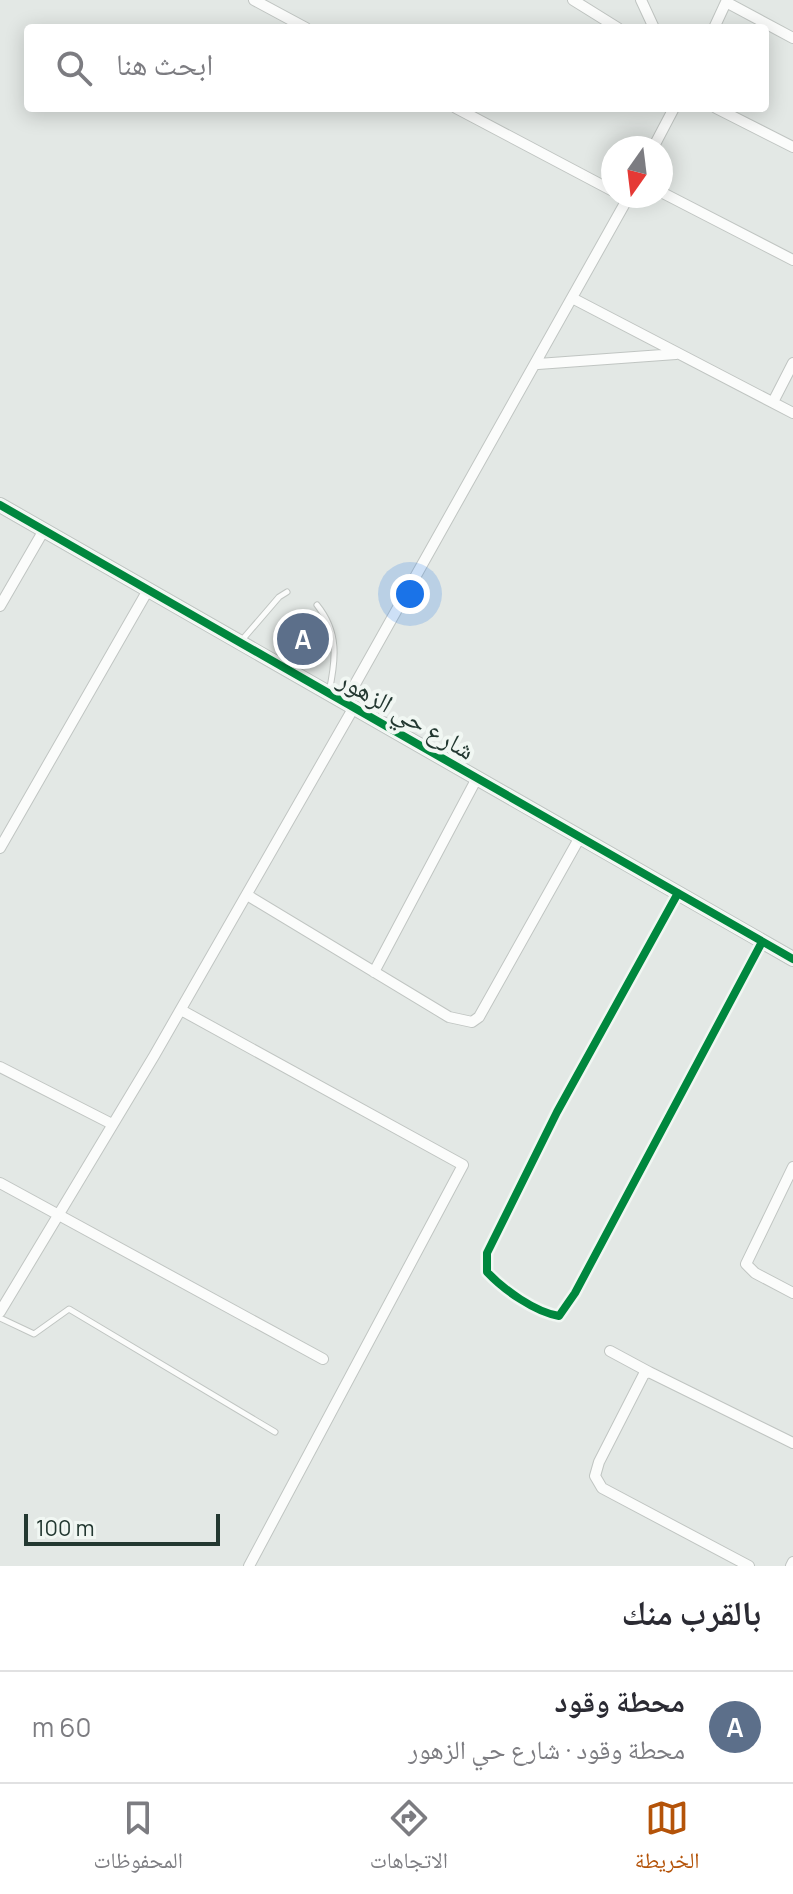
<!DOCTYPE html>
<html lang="ar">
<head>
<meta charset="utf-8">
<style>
  :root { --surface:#fff; --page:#f7f7f7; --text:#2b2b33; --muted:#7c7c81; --line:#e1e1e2; --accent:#b45309 }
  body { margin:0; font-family:Manrope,"Noto Naskh Arabic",sans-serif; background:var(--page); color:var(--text); direction:rtl }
  .compass { position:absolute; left:601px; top:136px; width:72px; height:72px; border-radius:50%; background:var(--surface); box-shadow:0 4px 20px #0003; rotate:194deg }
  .scale { position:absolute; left:24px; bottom:20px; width:196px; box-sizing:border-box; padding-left:8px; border:4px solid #233831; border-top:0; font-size:22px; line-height:28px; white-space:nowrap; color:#233831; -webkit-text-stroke:6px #f1f7f3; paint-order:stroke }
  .you { position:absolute; left:410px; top:594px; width:28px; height:28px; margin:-20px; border:6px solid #fff; border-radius:50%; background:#1a73e8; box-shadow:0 0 0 12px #1a73e833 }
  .badge { display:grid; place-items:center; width:52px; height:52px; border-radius:50%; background:var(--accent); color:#fff; font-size:26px; font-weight:700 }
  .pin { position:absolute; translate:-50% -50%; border:4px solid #fff; box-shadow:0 2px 8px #0006 }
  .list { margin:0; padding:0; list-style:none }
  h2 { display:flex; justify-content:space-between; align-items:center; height:104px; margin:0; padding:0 32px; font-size:34px }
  h2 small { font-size:26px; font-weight:400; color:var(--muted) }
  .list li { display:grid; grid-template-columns:52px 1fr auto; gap:24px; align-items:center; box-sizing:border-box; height:112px; padding:0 32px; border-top:2px solid var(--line) }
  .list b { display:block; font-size:30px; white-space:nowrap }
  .list p { margin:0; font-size:26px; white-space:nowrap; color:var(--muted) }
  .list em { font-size:26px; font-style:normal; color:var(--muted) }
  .icon { flex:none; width:44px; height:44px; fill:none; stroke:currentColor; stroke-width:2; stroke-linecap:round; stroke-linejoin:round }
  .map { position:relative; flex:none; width:793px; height:1566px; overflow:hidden; direction:ltr }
  .search { position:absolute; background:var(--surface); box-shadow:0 4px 20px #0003; left:24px; right:24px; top:24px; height:88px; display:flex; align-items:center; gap:20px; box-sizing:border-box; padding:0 28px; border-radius:8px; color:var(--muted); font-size:30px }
  .sheet { height:216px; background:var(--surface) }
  nav { display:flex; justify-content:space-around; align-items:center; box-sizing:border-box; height:112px; border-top:2px solid var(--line); background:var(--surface); font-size:22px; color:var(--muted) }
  nav a { display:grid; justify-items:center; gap:4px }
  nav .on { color:var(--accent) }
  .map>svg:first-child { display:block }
</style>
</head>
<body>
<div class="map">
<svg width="793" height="1566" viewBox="0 0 793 1566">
  <rect width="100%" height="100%" fill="#e3e8e5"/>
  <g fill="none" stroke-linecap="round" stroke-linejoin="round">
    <g stroke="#c0c5c2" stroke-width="7">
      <path id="lane" d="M317,605c22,27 19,54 12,87
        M242,640l37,-43 8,-5
        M0,1318l34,16 35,-25 206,123"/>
    </g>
    <g stroke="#c0c5c2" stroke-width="12">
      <path id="street" d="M254,0l52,28
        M573,0l45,28
        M641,0l13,28
        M726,2l67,36
        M714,28l13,-28
        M456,108l157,83
        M716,108l77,39
        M653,148l21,-40
        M661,192l132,68
        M574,299l219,114
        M538,364l138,-10
        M773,402l20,-39
        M0,606l44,-76
        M345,702l284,-506
        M0,848l148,-258
        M678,893l-121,219 -70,141v19c17,18 48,40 72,44l16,-23 187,-351
        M247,895l202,122 23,5 7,-5 101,-180
        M374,972l103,-194
        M181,1010l282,155 -214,401
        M0,1067l112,57
        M793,1167l-47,97 9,9 38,20
        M0,1183l323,176
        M0,1312l154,-256 200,-349
        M610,1351l39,21
        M749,1566l-147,-78 -7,-12 4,-14 45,-88 5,-2 144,71
        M791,1566l2,-4"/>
    </g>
    <g stroke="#bfc5c2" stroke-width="16">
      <path id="secondary" d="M0,505l793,454"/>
    </g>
    <use href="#lane" stroke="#fbfcfb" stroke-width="5"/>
    <use href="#street" stroke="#fbfcfb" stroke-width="10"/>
    <use href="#secondary" stroke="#fbfcfb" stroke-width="14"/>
    <g stroke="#f1f7f3" stroke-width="13">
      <path id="cycleway" d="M0,505l793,454
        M678,893l-121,219 -70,141v19c17,18 48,40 72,44l16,-23 187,-351"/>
    </g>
    <use href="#cycleway" stroke="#00873e" stroke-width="8"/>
  </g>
  <g text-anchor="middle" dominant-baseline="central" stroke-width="8" stroke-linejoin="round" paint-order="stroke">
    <g font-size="26" fill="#233831" stroke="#f1f7f3">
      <text transform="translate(407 714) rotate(30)">شارع حي الزهور</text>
    </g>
  </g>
</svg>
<svg class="compass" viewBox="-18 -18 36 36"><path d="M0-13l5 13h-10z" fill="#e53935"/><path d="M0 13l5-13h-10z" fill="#7c7c81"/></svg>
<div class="scale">100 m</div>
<div class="you"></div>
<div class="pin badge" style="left:303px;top:639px;background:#5c6f8a">A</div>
<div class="search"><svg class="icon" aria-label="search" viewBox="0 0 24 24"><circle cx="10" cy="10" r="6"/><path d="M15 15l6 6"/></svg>ابحث هنا</div>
</div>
<section class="sheet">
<h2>بالقرب منك<small></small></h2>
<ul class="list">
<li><span class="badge" style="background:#5c6f8a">A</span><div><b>محطة وقود</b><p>محطة وقود · شارع حي الزهور</p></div><em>60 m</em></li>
</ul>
</section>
<nav>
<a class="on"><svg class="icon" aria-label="map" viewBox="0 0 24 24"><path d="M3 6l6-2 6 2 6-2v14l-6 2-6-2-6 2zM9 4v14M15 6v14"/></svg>الخريطة</a>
<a><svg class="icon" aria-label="directions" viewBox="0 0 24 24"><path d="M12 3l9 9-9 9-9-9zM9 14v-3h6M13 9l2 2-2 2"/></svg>الاتجاهات</a>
<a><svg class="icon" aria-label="saved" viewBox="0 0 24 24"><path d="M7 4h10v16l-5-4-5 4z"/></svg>المحفوظات</a>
</nav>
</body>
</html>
